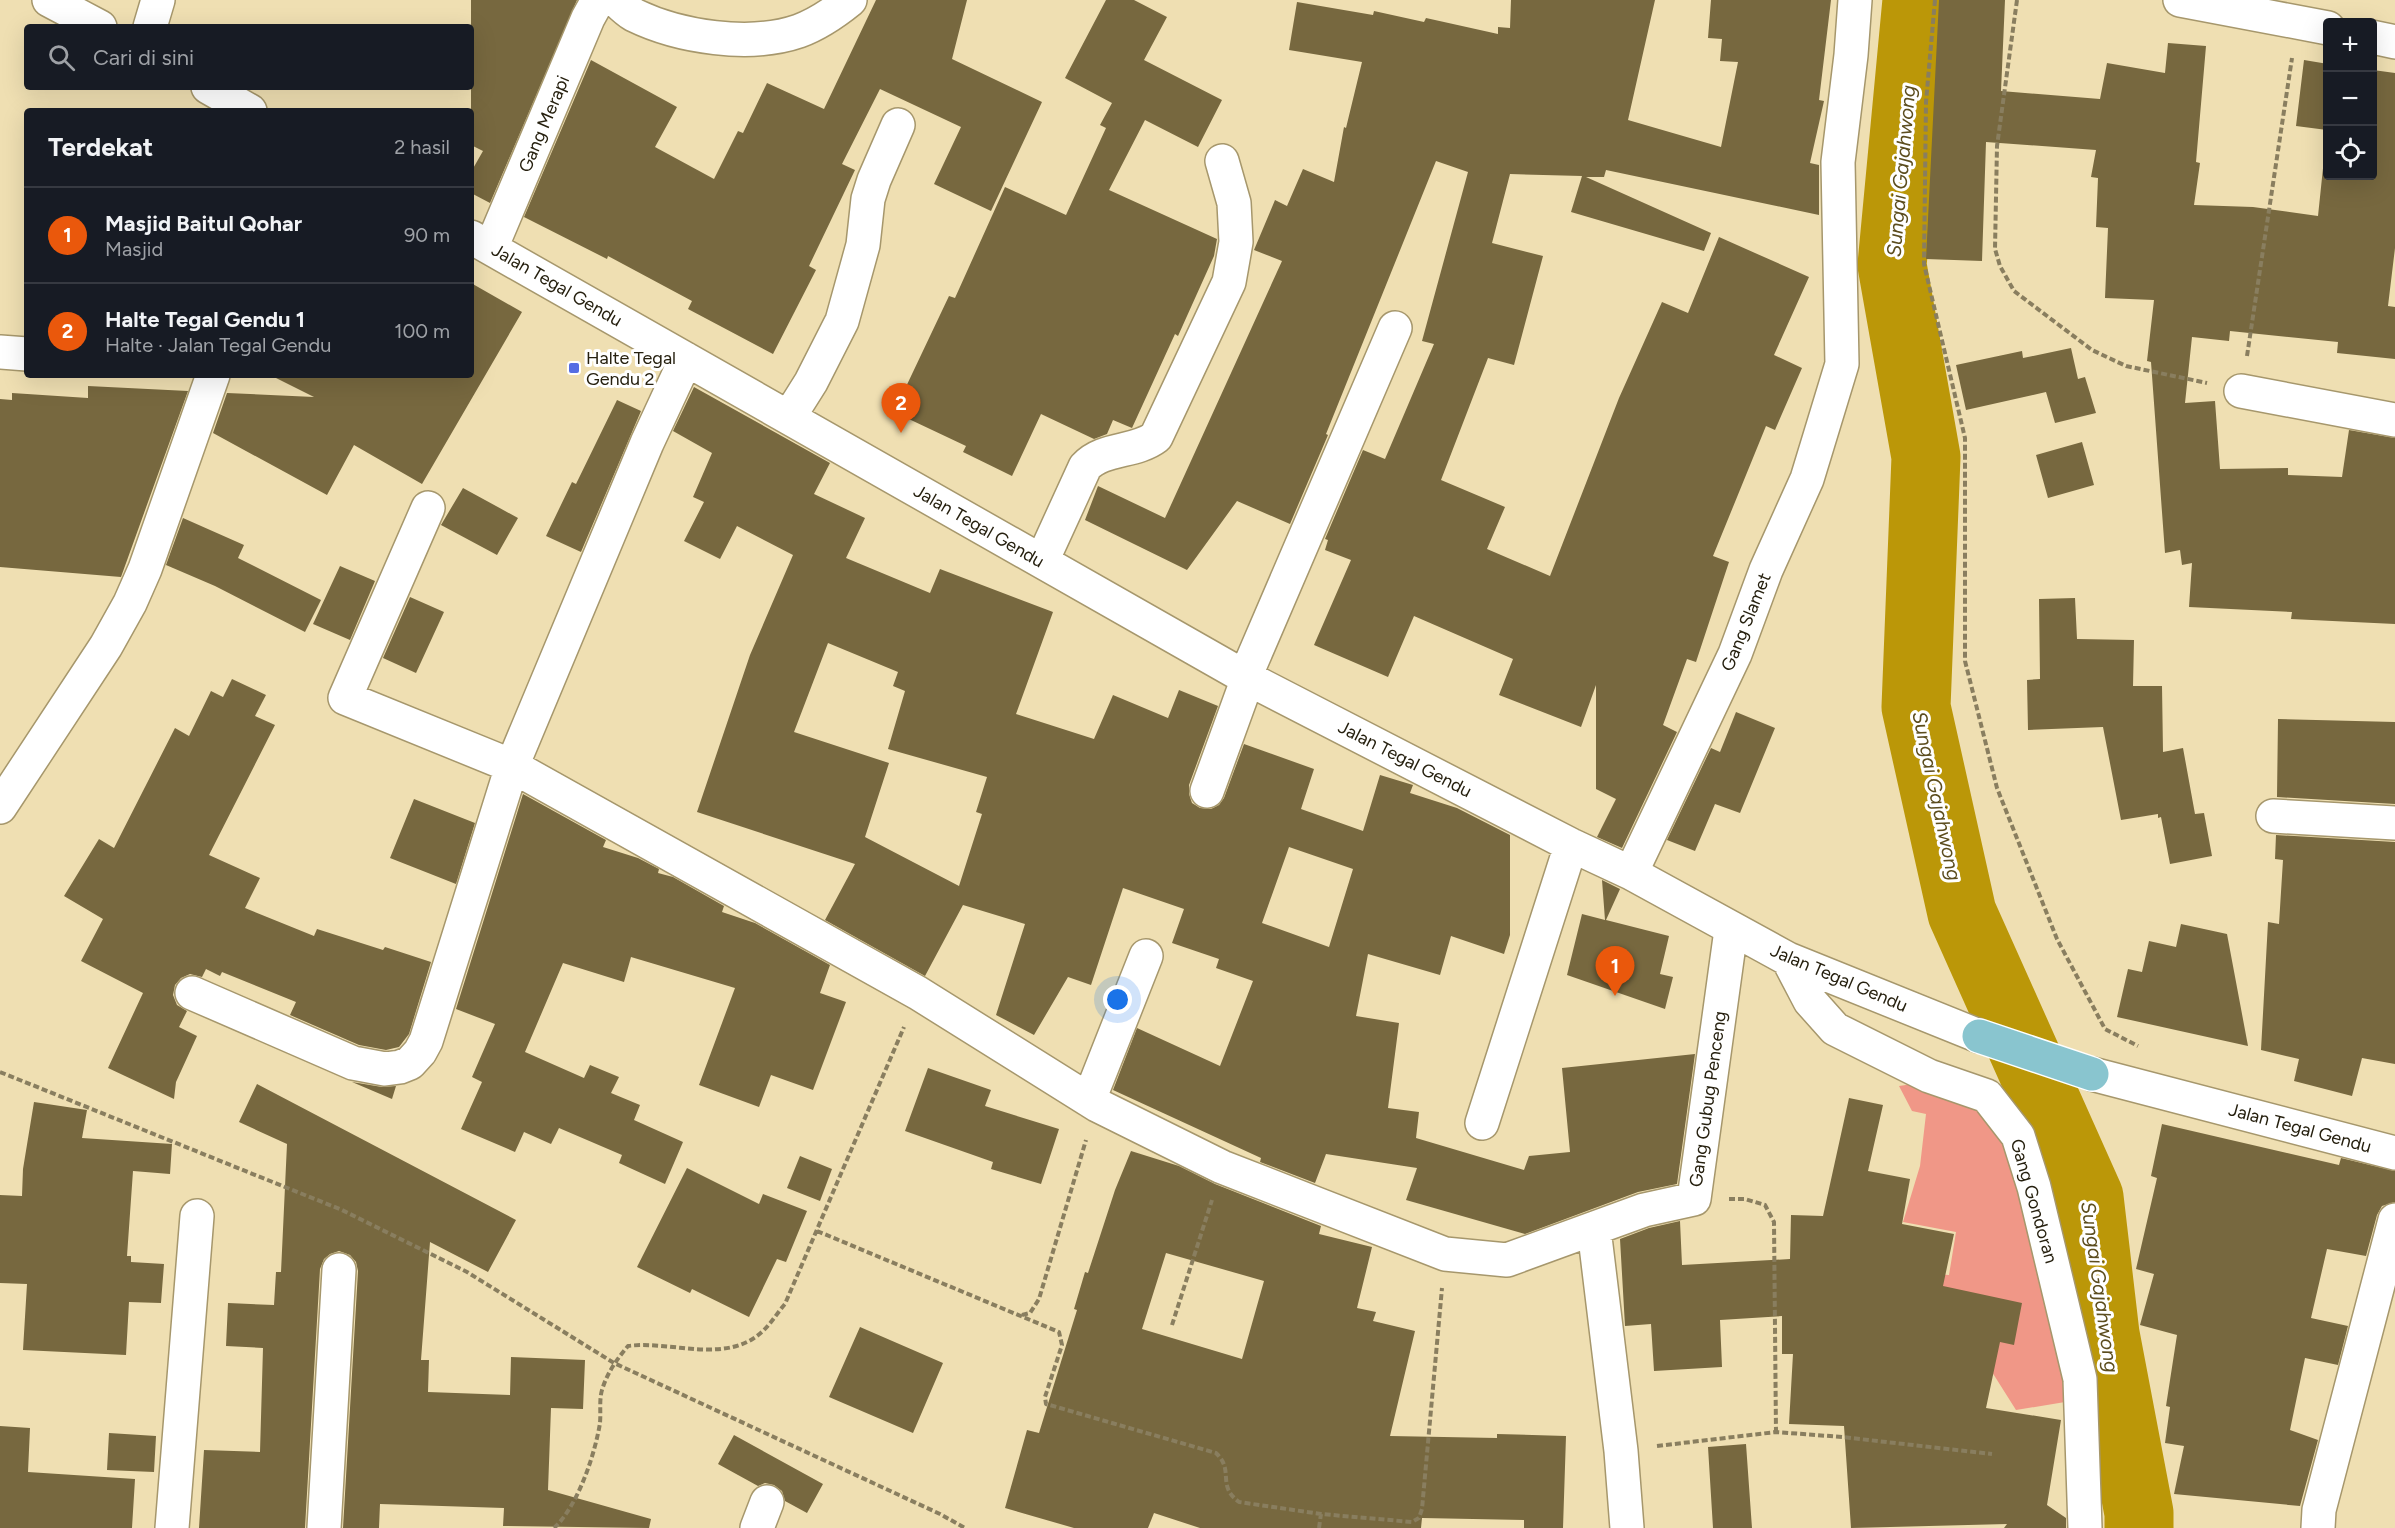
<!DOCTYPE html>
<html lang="id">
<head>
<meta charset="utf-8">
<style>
  :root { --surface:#171b24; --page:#20242c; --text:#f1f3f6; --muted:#9ea1a6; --line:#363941; --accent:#ea580c }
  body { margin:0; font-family:Figtree,sans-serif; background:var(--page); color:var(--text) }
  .controls { position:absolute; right:18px; top:18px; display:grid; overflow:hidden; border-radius:6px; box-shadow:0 6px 24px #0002 }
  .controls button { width:54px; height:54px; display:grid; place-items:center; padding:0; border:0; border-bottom:2px solid var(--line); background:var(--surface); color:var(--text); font:30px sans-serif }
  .you { position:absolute; left:1118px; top:1000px; width:21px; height:21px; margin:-15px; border:4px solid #fff; border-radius:50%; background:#1a73e8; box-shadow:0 0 0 9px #1a73e833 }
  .badge { display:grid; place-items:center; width:39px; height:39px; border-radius:50%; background:var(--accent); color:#fff; font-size:20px; font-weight:700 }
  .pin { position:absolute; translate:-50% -50px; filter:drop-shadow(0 2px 3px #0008) }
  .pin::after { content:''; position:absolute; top:32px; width:21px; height:18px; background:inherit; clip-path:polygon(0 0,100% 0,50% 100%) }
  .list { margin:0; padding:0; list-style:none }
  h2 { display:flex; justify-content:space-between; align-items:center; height:78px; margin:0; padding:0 24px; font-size:26px }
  h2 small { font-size:20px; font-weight:400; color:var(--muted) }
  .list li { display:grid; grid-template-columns:39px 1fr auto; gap:18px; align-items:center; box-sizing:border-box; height:96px; padding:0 24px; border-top:2px solid var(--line) }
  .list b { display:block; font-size:22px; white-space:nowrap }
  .list p { margin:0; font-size:20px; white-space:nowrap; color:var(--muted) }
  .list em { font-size:20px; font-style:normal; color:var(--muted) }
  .icon { flex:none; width:33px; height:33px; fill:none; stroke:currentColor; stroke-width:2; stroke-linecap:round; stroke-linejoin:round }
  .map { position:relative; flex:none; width:2395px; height:1528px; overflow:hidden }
  .search { position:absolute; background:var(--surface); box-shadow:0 6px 24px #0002; left:24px; top:24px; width:450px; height:66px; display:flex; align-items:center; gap:15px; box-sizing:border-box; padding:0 21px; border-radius:6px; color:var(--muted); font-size:22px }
  .panel { position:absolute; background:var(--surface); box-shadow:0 6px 24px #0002; left:24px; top:108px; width:450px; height:270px; border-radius:6px }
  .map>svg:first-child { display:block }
</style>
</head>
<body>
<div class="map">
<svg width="2395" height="1528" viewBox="0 0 2395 1528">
  <rect width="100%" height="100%" fill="#efdfb2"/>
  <path fill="#f09787" d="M1959,1077l62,77 50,247 -55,9 -24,-38 -119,-102 76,5 7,-43 -53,-10 17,-56 6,-52 -14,-3 -13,-25z"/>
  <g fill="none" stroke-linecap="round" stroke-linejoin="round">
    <path stroke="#bb9708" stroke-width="69" d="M1917,0l-25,265 34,192 -10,250 46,206 127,284 16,137 34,179v15"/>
  </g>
  <path fill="#77683f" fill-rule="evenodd" d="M471,0h106l-87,203 -19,-10v-21l12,-21 -12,-6z
    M876,0h91l-15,59 90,43 -51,109 -57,-27 27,-57 -81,-38 -38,75 13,6 -46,96 7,4 -43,84 -85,-45 4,-8 -84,-45 -1,3 -83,-42 67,-157 86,47 -22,40 59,32 24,-48 5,2 24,-50 57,26z
    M1106,0h28l33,17 -23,43 78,40 -24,47 -53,-27 -36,70 108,49 -3,17 -36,80 -3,-2 -43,94 -19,-8 -6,14 -13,5 -53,-25 -29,62 -49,-24 3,-6 -72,-34 55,-116 6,2 50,-111 61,28 40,-87 -6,-3 12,-22 -47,-25z
    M1511,0h144l-27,120 93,27 17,-85 -18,-1 2,-22 -14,-1 3,-38h120l-12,100 5,1 -14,62 9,2v50l-213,-45 -2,7h-18l125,56 -7,18 -133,-39 11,-36 -72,-2 -18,69 51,13 -29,109 -26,-7 -47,122 64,27 -18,42 63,27 69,-178 43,-96 26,11 31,-76 90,40 -35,78 28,13 -27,62 -9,-4 -53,130 16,6 -33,100 -9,-3 -24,66 14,7 -55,116 -25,-11 19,-38 -20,-10v-104l-15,42 -82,-32 14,-36 -99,-43 -26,61 -74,-32 37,-85 -26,-10 3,-10 -3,-1 38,-89 22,9 49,-115 -12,-3 46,-169 -32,-11 -110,273 2,1 -38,89 -53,-23 -50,69 -102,-50 13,-34 67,32 117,-257 -28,-11 21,-50 12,6 16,-37 31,13 10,-55 2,1 16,-66 -73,-12 8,-48 76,13 1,-4 50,11 2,-4 72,16v-7l12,1z
    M1939,0h66l-4,91 99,8 7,-36 58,10 3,-30 38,3 -10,116 4,1 -6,42 59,2 65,9 9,-86 -31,-4 8,-66 24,4v112h45v-106l22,3v175l-7,58 7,1v52l-58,-6 1,-11 -108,-11 -1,10 -37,-4 -7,66 30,-2 5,68 68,-1v7l54,2 7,-47 46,8v186l-104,-5 1,-7 -103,-5 3,-44 -10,2 -2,-15 -15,3 -14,-191 -4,-1 7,-61 -49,-2 3,-70 -12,-1 2,-49 -7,-1 5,-27 -110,-8 -4,119 -56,-2z
    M471,283l51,29 -100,172 -68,-39 -27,50 -114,-62 14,-40 87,4 -44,-22h201z
    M2071,348l7,31 7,-2 11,36 -41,10 -9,-31 -80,18 -10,-45 66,-14 1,7z
    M88,386l100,5 -67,186 -121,-10v-168l12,1v-7l76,5z
    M694,387l136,76 -16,31 51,24 -19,40 84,35 10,-24 113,43 -37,102 78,25 19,-44 55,23 11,-28 39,16 -29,79v9l3,9 8,5 11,1 8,-4 5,-7 20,-54 70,25 -13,40 62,22 17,-56 33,10 -3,8 47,15 53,27v100l-6,19 -53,-18 -11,39 -72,-21 -12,62 43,7 -11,85 31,4 -3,26 108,32 5,-14 41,-4 -8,-84 133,-14 -18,130 -39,8 -113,42 -119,-34 11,-32 -91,-14 -11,29 -55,-21 1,-4 -148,-68 24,-62 83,38 33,-85 -37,-13 3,-9 -47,-16 12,-34 -61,-21 -32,97 -23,-8 -34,58 -38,-20 29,-91 -62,-19 -38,71 -100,-56 30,-56 -158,-52 53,-157 43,-100 -56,-29 -17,33 -36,-18 20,-39 -11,-5 19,-44 -39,-22zM828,643l70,29 -5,14 12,5 -17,58 99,28 -11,35 6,2 -23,72 -94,-49 24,-74 -95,-31zM1289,847l64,22 -24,78 -67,-24z
    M617,400l24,11 -60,141 -35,-16 26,-54 4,2z
    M2082,442l12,43 -46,13 -12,-43z
    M463,488l55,30 -21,37 -56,-30z
    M183,518l61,27 -6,13 83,42 -16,32 -90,-46 -49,-21z
    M340,566l35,15 -25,59 -37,-16z
    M410,597l34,15 -28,61 -33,-15z
    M2075,598l2,41 57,1 -1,46h29l1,66 20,-4 12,66 9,-1 8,43 -42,8 -9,-47 -3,1v-4l-37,6 -18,-93 -75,3 -1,-50 13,-1 -1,-80z
    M232,679l34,16 -11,21 20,9 -66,130 51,23 -15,30 69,28 3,-7 66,21 2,-3 46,15 -22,72 -10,13 -13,3 -27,-5 -69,-30 6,-13 -74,-30 -2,4 -14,-7 -4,8 -12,-3 -9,4 -6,7 -2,10 4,10 10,6 -8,16 18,9 -21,46 -2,17 -66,-31 35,-75 -62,-32 22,-42 -39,-23 35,-57 15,9 61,-120 14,8 22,-45 12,6z
    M1736,712l39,16 -35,85 -25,-9 -20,47 -28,-11 44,-92 9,4z
    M2278,719l117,3v82l-118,-7z
    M523,794l83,46 -3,7 35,11 21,11 -1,4 15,4 51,29 -2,6 33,11 75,42 -10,28 26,9 -33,88 -42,-15 -12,32 -60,-22 36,-97 -104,-31 -7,25 -61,-19 -38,89 59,26 6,-13 29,12 -8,16 29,12 -6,15 49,22 -18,42 -46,-21 3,-8 -63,-27 -8,16 -27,-12 -9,20 -54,-23 21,-47 -10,-5 23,-53 -39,-15z
    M414,799l61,24 -19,61 -66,-26z
    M2276,835l119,7v222l-33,-6 -10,38 -58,-15 5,-22 -38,-9 7,-128 11,2 4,-64 -8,-1z
    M1602,880l18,9 -14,31 63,16 -9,38 13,3 -8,32 -98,-34 15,-61 23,6z
    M2181,924l46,10 21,112 -131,-29 11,-48 14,3 7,-31 27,6z
    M928,1068l63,22 -6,16 74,23 -18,55 -50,-15 2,-7 -88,-31z
    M352,1082l30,5 14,-1 -4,13z
    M257,1084l259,136 -28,52 -58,-30 -9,118h8l-1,32 82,3 1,-38 74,3 -2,49 -32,-1 -3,82 103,29 -2,9 -146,-2 1,-18 -124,-4 -1,24h-36l15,-257 -2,-9 -6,-7 -11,-4 -9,3 -6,5 -4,10 -15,259h-106l5,-78 56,2 3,-104 -37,-2 2,-43 46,2 2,-33h5l6,-128 -48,-22z
    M1849,1098l34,7 -15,66 42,8 -8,45 52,10 -11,52 79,17 -8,42 -14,-3 -14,66 75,12 -14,85 19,13v10h-62l3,-4 -156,4 -7,-102 -55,-2 4,-70h-11v-38l-62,4 2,47 -68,4 -3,-47 -26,2 -5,-87 29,-11 31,-7 2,44 108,-6 1,-44 32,1z
    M34,1102l53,8 -5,28 90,6 -2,30 -37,-3 -6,85h4v6l33,2 -3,39 -32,-1 -3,53 -103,-5 4,-66 -27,-1v-88l22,1 1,-27z
    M2162,1124l177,41 2,-7 54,13v31l-13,4 -5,9 -11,41 -39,-7 -16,69 37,8 -10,39 -33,-7 -15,72 28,10 -18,66 -126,-12 10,-48 -19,-3 5,-36 -4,-1 11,-71 -37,-10 14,-51 -18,-5 21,-91 -6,-2z
    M1131,1151l48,15 36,18 106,42 -2,8 53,13 -15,61 19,4 -3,9 42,10 -25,105 107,2v-4l69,2 -3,92h-39v-8l-102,-2 -1,10h-221l-46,-15 -6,15h-74l-69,-20 22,-78 12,3 38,-123 -3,-1 11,-37 3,1 27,-83zM1166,1253l98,28 -22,78 -100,-30z
    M800,1156l32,13 -12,32 -33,-13z
    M687,1168l72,36 4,-10 44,17 -21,51 -9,-3 -28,58 -57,-28 -2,4 -53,-26z
    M860,1327l83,36 -30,70 -84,-36z
    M0,1426l30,2 -2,44 107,7 -3,49h-132z
    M109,1433l47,3 -2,36 -47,-2z
    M734,1435l89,49 -16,29 -22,-12 -3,-10 -8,-6 -9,-2 -7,3 -40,-22z
    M1746,1444l6,84h-39l-5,-81z"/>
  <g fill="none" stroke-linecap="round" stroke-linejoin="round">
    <g stroke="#a6976c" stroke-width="36">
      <path id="minor" d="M49,0l51,27
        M616,0c5,5 11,11 18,15 45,22 116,33 165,16 19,-7 35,-18 51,-31
        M2180,0l148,28
        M150,27l8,-27
        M2372,37l23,5
        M208,87l42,24
        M471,237l774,440 326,168 60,28 157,86 191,77
        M491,248l97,-230 10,-18
        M0,352l27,2
        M2241,391l154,29
        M789,417l22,-35 31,-61 21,-76 5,-46 6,-19 24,-55
        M428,508l-83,190 167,68 406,227 179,112 125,62 223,87 62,6 137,-50 50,-11 37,-269
        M1042,561l43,-94c18,-20 50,-14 71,-30l73,-155 7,-40 -2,-39 -12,-42
        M1245,677l150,-349
        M1207,791l41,-113
        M0,807l106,-161 24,-43 15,-34 68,-194
        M2273,816l122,7
        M1631,873l104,-219 31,-84 41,-91 35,-115 -4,-202 13,-107 4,-55
        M1788,959l22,42 25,28 94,47 58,20 31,40 16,51 46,192 5,149
        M192,993l161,70 32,6 15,-2 10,-4 10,-11 6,-11 86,-275 135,-323 39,-84
        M2092,1074l303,79
        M1089,1100l57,-144
        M1482,1123l89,-278
        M1594,1229l27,222 6,77
        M172,1528l25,-312
        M324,1528l15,-258
        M757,1528l10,-26
        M2318,1528l1,-18 76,-290"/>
    </g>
    <g stroke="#fff" stroke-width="36">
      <path id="major" d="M1979,1036l113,38"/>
    </g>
    <path stroke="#897e5f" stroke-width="4" stroke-dasharray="6 3" stroke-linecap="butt" d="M1935,0l-9,102 -2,162 41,174v223l32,127 60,151 48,90 33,17
      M2017,0l-20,146 -2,103 5,17 14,25 78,59 34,16 81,17
      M2247,356l45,-298
      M0,1072l342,138 125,62 147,91 326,151 25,14
      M1729,1199h16l20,6 9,17 2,210
      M817,1231l242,101 3,13 -17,52 1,7 170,49c19,18 0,32 23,49l82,12 91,8 7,-4 3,-9 20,-221
      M1022,1315l8,-2 9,-14 47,-159
      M1172,1325l40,-125
      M1657,1446l119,-14 66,5 150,17
      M554,1528c24,-22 41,-74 46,-105 1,-11 -1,-23 2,-33 5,-17 15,-31 26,-44 44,-6 99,20 136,-16 8,-8 14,-18 21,-26l119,-277
      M1319,1528l2,-14"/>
    <use href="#minor" stroke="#fff" stroke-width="33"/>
    <use href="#major" stroke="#89c5cf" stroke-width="33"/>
  </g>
  <rect fill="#556de3" stroke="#fff" stroke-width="2" x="568" y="362" width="12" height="12" rx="3"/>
  <g text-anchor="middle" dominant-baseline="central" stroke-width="6" stroke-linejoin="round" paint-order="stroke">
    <g font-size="18" fill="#26200f" stroke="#fff">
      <text transform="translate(544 124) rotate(-67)">Gang Merapi</text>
      <text transform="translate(557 285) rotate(30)">Jalan Tegal Gendu</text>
      <text transform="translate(979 526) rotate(30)">Jalan Tegal Gendu</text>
      <text transform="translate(1746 622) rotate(-68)">Gang Slamet</text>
      <text transform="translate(1405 759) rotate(27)">Jalan Tegal Gendu</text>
      <text transform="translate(1839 978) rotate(23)">Jalan Tegal Gendu</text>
      <text transform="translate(1708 1099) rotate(-82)">Gang Gubug Penceng</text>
      <text transform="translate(2300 1128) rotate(15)">Jalan Tegal Gendu</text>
      <text transform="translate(2034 1201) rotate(74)">Gang Gondoran</text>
    </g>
    <g font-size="18" fill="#26200f" stroke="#fff" text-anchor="start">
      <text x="586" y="358">Halte Tegal<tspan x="586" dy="21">Gendu 2</tspan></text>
    </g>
    <g font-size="20" font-style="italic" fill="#5c4d1e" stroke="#fff">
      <text transform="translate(1901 171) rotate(-85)">Sungai Gajahwong</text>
      <text transform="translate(1937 796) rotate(78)">Sungai Gajahwong</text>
      <text transform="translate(2100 1287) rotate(82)">Sungai Gajahwong</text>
    </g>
  </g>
</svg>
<div class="controls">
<button>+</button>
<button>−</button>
<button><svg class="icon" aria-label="locate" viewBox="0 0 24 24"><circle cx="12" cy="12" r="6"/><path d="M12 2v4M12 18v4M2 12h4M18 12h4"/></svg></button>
</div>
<div class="you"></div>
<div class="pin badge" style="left:1615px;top:996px">1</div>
<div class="pin badge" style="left:901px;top:433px">2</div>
<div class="search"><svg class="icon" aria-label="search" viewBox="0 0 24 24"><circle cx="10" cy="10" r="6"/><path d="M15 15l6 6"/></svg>Cari di sini</div>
<section class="panel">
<h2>Terdekat<small>2 hasil</small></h2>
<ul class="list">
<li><span class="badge">1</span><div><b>Masjid Baitul Qohar</b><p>Masjid</p></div><em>90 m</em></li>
<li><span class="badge">2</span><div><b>Halte Tegal Gendu 1</b><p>Halte · Jalan Tegal Gendu</p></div><em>100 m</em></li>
</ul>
</section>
</div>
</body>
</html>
